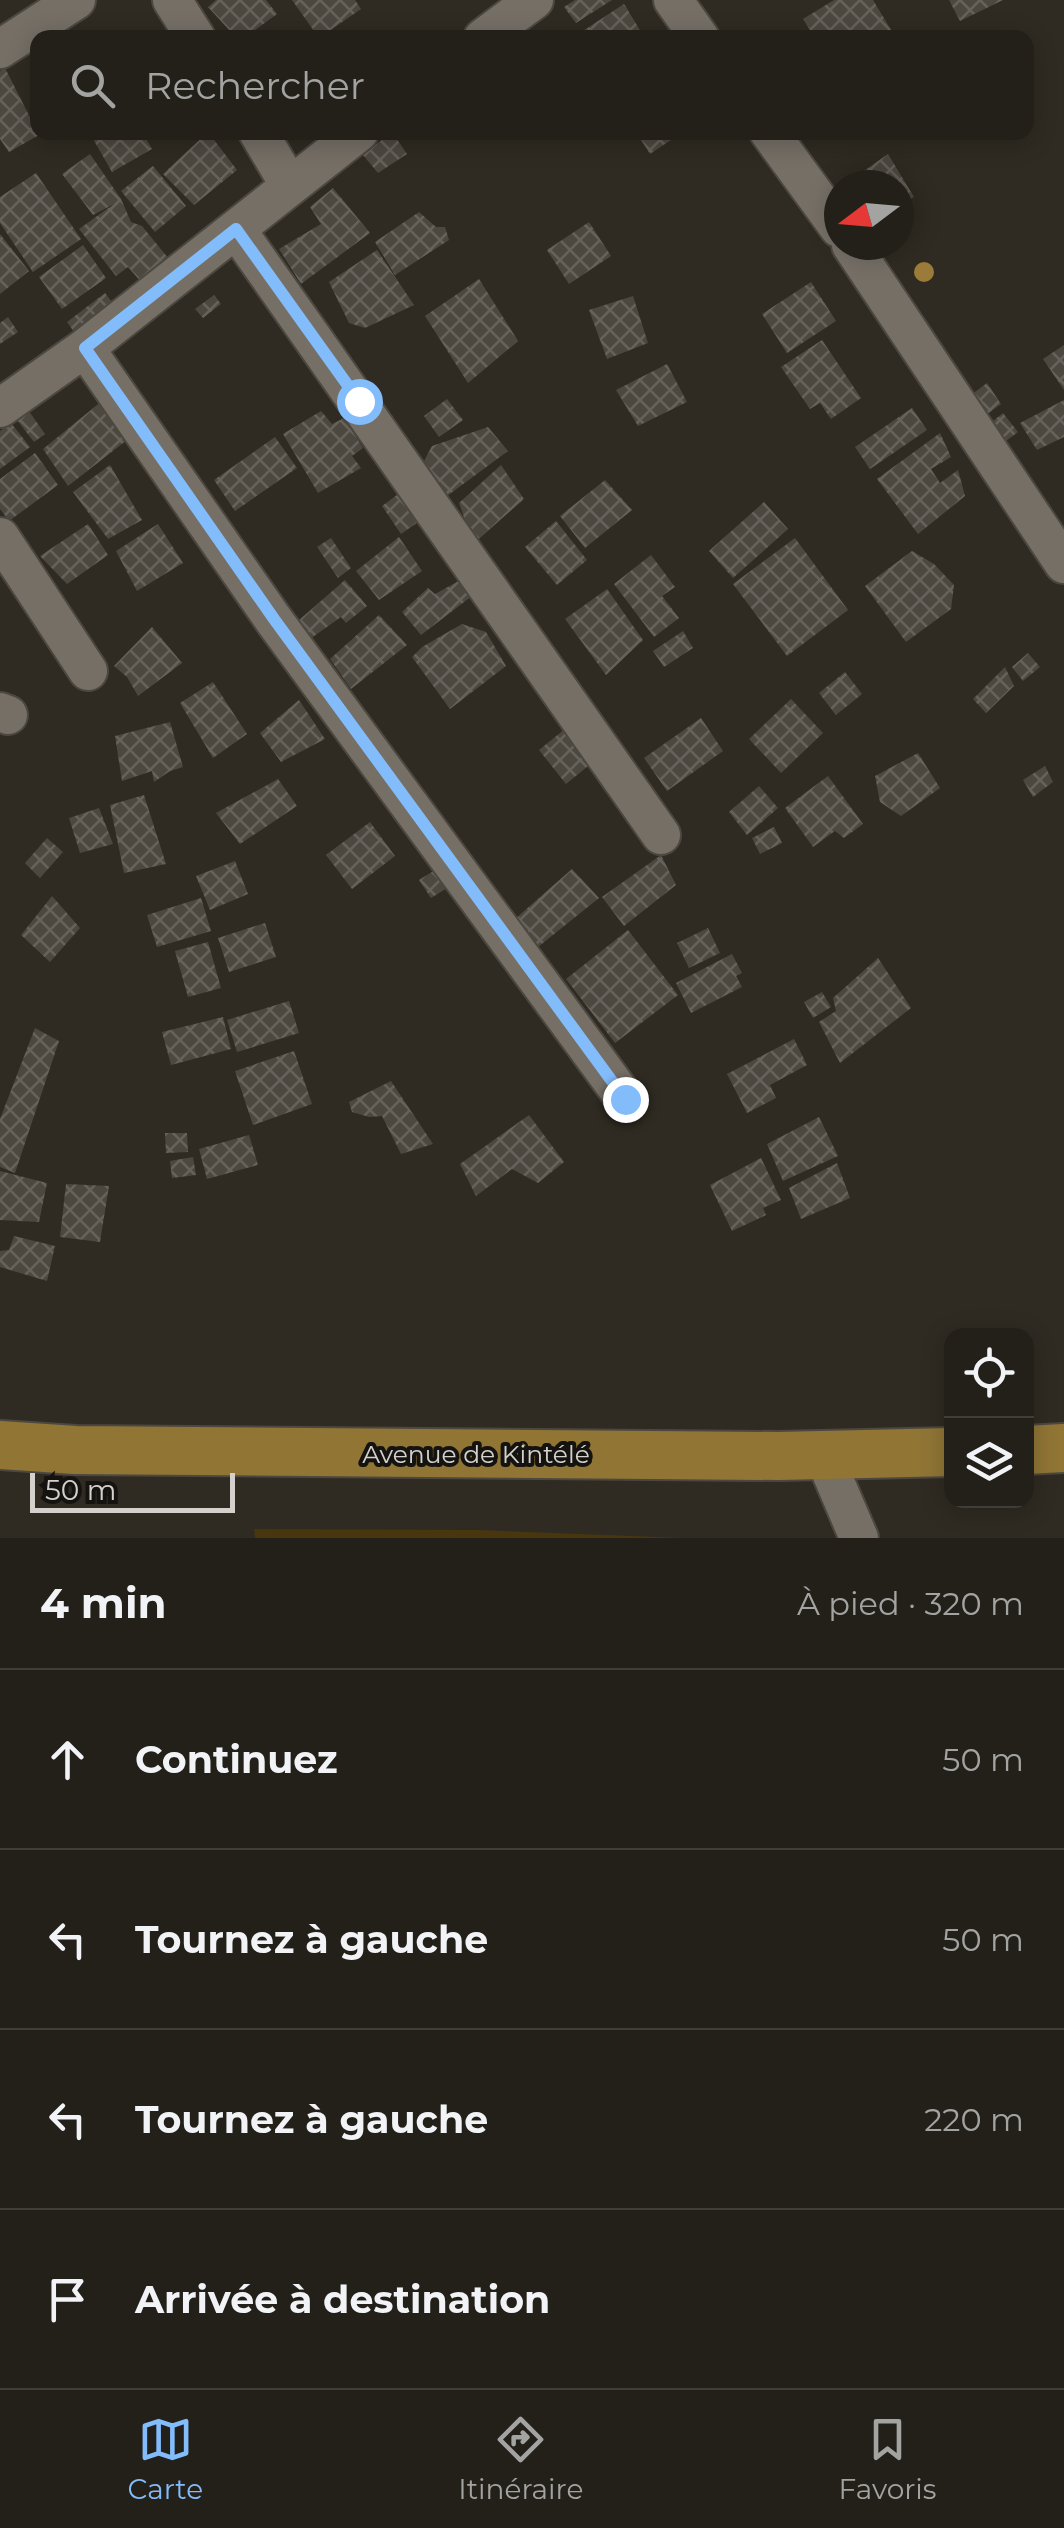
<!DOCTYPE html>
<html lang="fr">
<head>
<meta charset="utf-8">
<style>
  :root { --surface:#23201a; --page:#2f2d27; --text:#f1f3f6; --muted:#a3a3a2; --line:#403e39; --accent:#83bcfb }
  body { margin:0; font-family:Montserrat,sans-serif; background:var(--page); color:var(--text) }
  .controls { position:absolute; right:30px; bottom:30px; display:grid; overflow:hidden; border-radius:20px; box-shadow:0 5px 25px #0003 }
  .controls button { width:90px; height:90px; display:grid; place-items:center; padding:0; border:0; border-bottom:2px solid var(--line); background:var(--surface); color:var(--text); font:50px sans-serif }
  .compass { position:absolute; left:824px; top:170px; width:90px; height:90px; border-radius:50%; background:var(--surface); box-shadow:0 5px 25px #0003; rotate:254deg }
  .scale { position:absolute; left:30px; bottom:25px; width:205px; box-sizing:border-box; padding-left:10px; border:5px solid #d4d1cc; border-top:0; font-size:28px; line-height:35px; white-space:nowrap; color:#d4d1cc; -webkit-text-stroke:8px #151310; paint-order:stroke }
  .stop { position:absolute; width:30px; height:30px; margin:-22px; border:8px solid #83bcfb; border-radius:50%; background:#fff }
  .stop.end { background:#83bcfb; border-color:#fff; box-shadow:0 2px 10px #0008 }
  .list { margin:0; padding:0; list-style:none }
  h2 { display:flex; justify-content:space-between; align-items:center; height:130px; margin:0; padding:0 40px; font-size:42px }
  h2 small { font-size:32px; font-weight:400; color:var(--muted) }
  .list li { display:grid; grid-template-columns:65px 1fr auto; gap:30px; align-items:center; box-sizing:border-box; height:180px; padding:0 40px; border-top:2px solid var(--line) }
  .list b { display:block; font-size:38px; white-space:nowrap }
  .list em { font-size:32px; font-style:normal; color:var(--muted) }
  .icon { flex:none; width:55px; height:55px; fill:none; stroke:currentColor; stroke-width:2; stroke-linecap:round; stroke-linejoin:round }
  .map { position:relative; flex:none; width:1064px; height:1538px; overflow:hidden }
  .search { position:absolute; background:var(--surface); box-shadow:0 5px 25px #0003; left:30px; right:30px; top:30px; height:110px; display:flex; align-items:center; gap:25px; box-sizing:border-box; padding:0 35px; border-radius:20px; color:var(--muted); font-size:38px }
  .sheet { height:850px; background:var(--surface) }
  nav { display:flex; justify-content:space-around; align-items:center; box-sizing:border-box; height:140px; border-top:2px solid var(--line); background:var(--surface); font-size:28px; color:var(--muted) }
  nav a { display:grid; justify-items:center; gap:5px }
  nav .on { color:var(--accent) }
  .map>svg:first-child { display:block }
</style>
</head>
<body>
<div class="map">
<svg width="1064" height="1538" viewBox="0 0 1064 1538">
  <defs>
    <pattern id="building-cross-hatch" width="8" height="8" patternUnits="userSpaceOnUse" patternTransform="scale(2.5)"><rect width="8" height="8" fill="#4d483f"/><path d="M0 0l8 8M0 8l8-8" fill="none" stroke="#66615a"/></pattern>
  </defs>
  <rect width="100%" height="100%" fill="#2f2b22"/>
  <path fill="#48360f" d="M254,1529l224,1 206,8h-429z"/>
  <path fill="url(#building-cross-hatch)" d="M216,0h50l11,14 -33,24 -13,-6 -23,-25z
    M292,0h63l6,9 -42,29z
    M575,0h37l-36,23 -12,-16z
    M834,0h39l23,38h-81l-12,-19z
    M949,0h54l-43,21z
    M624,4l19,31 -3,3h-68z
    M5,68l34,67 -30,17 -9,-13v-68z
    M89,132h53l10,17 -40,23z
    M208,132l29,38 -43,35 -31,-31z
    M392,132l15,22 -29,19 -15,-18z
    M636,132h47l-33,22z
    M90,154l31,45 10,23 11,4 31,38 -31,19 -14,-16 -12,9 -37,-47 35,-25 -21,11 -31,-41z
    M888,154l26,43 -15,9v-21h-29l-9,-12z
    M153,166l33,40 -31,26 -34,-41z
    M36,173l45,66 -48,33 -33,-49v-26z
    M333,188l37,45 -69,51 -22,-35 42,-25 -11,-17z
    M419,212l17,15h9l4,13 -54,35 -20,-33z
    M589,222l22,34 -42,28 -22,-34z
    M0,234l29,37 -29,23z
    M83,245l23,33 -44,31 -23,-32z
    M377,250l37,55 -49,23 -16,-5 -20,-41z
    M479,279l39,62 -50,42 -43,-67z
    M811,282l25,39 -49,32 -25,-39z
    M105,293l13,17 -39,29 -12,-17z
    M214,295l7,9 -18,14 -8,-9z
    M633,296l15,47 -41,16 -18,-49z
    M8,317l10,15 -18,12v-21z
    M822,340l39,58 -30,21 -11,-16 -10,6 -29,-42z
    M1064,345v45l-21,-31z
    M667,364l20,38 -49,24 -22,-36z
    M987,383l14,21 -22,16 -15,-20z
    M447,399l16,21 -24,17 -15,-21z
    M1064,400v37l-27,13 -17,-27z
    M102,401l25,39 -59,46 -25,-37z
    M26,407l19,27 -11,8 -20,-26z
    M912,408l15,22 -57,39 -15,-22z
    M321,411l11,13 12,-6 19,30 -11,8 9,12 -43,25 -35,-59z
    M1003,413l15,19 -16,12 -14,-19z
    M11,423l19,24 -30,22v-38z
    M488,427l20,24 -61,45 -23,-35 8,-15z
    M940,433l11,24 -20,12 9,14 18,-13 7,26 -47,38 -41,-55z
    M275,437l22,31 -62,43 -21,-31z
    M35,453l23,32 -49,36 -9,-12v-30z
    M110,465l32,55 -34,19 -35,-47z
    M501,465l23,34 -51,45 -14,-41z
    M605,480l27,30 -47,38 -25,-32z
    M405,489l19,29 -23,16 -19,-28z
    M764,502l24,27 -55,49 -24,-27z
    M556,521l31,39 -30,25 -32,-38z
    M88,524l20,31 -41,29 -27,-28z
    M158,524l25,39 -46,28 -21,-40z
    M399,537l23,34 -43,29 -23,-29z
    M331,538l20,30 -13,10 -21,-31z
    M795,538l53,72 -61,46 -54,-72z
    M912,551l22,13 20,21 -3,24 -45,33 -41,-56z
    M651,555l24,32 -13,9 17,22 -25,19 -40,-53z
    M464,578l8,18 -51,39 -19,-23 26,-24 7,6z
    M345,580l22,26 -21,17 -5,-6 -31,22 -12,-18z
    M607,589l36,51 -37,35 -41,-56z
    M379,615l28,30 -56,44 -21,-30z
    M462,624l24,8 20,34 -56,43 -38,-52 10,-10z
    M152,627l30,36 -44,33 -11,-19 -13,-11z
    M683,631l10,17 -29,19 -11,-16z
    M1028,653l12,14 -17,14 -11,-14z
    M1005,667l9,19 -28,27 -13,-14z
    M845,672l17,22 -26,21 -17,-22z
    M213,682l34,52 -34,24 -33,-55z
    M791,699l32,34 -42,40 -32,-34z
    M299,700l26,39 -44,23 -21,-29z
    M701,718l22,33 -56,40 -23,-33z
    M170,722l13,45 -13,4 -16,11 -2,-11 -30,10 -7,-45z
    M571,724l27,34 -32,26 -27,-34z
    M918,753l22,35 -39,28 -21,-14 -5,-26z
    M1045,766l8,16 -20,15 -10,-17z
    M828,776l35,48 -19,14 -9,-7 -22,16 -28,-39z
    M278,779l19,27 -57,38 -24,-31z
    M759,786l19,22 -31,27 -18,-23z
    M144,795l22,69 -42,9 -14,-68z
    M99,808l14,36 -33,9 -11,-35z
    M370,822l25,34 -43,33 -26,-34z
    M774,827l8,16 -22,11 -8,-16z
    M47,838l16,14 -23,26 -15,-15z
    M661,855l15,30 -52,41 -22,-29z
    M235,861l13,33 -38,16 -14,-34z
    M443,865l12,18 -24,15 -12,-18z
    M572,869l27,29 -61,49 -23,-28z
    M52,896l28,32 -30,34 -29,-27z
    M201,898l10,33 -54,16 -10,-32z
    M265,923l11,34 -47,15 -11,-34z
    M708,928l12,25 -31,15 -12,-25z
    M628,930l50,65 -63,48 -49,-64z
    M208,942l13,46 -33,9 -13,-46z
    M732,954l10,19 -6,3 6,11 -51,26 -15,-30z
    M878,958l33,50 -71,55 -21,-41 17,-11 -3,-13z
    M822,992l9,15 -18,11 -9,-16z
    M289,1001l10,32 -62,19 -10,-32z
    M223,1017l8,32 -60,16 -9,-33z
    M35,1028l24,13 -44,132 -15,-6v-48z
    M794,1039l13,26 -37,20 6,13 -29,15 -20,-39z
    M294,1051l18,53 -59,21 -18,-54z
    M391,1081l42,63 -32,10 -19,-38 -13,1 -17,-5 -3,-10z
    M529,1115l35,47 -26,21 -26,-14 -36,27 -16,-32z
    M819,1117l19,39 -55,25 -16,-37z
    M165,1133h22l1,19 -22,1z
    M249,1135l9,30 -51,14 -8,-30z
    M193,1157l3,18 -24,3 -2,-17z
    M761,1158l20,42 -18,8 3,7 -34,16 -22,-46z
    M837,1163l13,35 -49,21 -12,-31z
    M0,1171l47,12 -8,39 -39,-2z
    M66,1184l43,2 -9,56 -40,-5z
    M14,1236l41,10 -8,35 -47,-14v-16l9,-1z"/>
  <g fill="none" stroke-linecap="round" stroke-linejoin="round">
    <g stroke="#4c4841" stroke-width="42">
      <path id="minor" d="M172,0l24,38
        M673,0l27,38
        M483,38l51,-38
        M0,49l76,-49
        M258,132l32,54
        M769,132l70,96
        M236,229l425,606
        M851,245l213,319
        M85,348l188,271 352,480
        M0,408l85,-60 274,-216
        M0,537l88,134
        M0,712l8,3
        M824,1456l35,82"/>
    </g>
    <g stroke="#4c4841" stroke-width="52">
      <path id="major" d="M0,1445l75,5 703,6 174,-4
        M1026,1450l38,-2"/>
    </g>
    <use href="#minor" stroke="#756f66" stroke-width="38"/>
    <use href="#major" stroke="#907535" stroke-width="48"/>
  </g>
  <circle fill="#9a7b39" cx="924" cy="272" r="10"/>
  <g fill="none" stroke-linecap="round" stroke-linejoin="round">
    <path stroke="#83bcfb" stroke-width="12" d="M359,401l-123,-172 -151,119 189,271 351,480"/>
  </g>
  <g text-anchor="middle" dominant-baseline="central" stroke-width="8" stroke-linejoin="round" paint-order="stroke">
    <g font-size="25" fill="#d4d1cc" stroke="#151310">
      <text x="476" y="1454">Avenue de Kintélé</text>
    </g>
  </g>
</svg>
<div class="controls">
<button><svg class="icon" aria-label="locate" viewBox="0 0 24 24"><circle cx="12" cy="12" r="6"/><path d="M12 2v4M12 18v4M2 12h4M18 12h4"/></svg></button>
<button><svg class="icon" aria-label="layers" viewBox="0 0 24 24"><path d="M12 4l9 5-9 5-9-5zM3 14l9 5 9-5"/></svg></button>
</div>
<svg class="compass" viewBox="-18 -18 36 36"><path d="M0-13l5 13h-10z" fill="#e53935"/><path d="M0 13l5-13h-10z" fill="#a3a3a2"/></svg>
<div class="scale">50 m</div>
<div class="stop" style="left:359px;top:401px"></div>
<div class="stop end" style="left:625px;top:1099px"></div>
<div class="search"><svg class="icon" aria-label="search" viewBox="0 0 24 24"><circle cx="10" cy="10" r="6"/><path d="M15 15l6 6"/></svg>Rechercher</div>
</div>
<section class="sheet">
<h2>4 min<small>À pied · 320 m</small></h2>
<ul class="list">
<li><svg class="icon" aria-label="ahead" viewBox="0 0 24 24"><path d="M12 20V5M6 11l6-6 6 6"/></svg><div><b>Continuez</b></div><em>50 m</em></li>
<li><svg class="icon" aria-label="left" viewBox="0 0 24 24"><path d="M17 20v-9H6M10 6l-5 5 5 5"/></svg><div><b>Tournez à gauche</b></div><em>50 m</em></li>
<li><svg class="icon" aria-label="left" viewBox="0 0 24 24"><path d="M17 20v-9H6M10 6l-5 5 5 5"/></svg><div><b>Tournez à gauche</b></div><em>220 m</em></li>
<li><svg class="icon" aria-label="arrive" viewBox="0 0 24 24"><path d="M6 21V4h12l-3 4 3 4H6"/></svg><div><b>Arrivée à destination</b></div></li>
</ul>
</section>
<nav>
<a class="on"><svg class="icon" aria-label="map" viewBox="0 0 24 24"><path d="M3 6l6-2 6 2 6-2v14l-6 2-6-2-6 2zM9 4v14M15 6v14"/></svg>Carte</a>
<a><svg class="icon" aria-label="directions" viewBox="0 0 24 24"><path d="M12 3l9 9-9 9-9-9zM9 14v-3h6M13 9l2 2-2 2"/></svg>Itinéraire</a>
<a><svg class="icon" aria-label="saved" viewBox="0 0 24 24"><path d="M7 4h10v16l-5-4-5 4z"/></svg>Favoris</a>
</nav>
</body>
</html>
